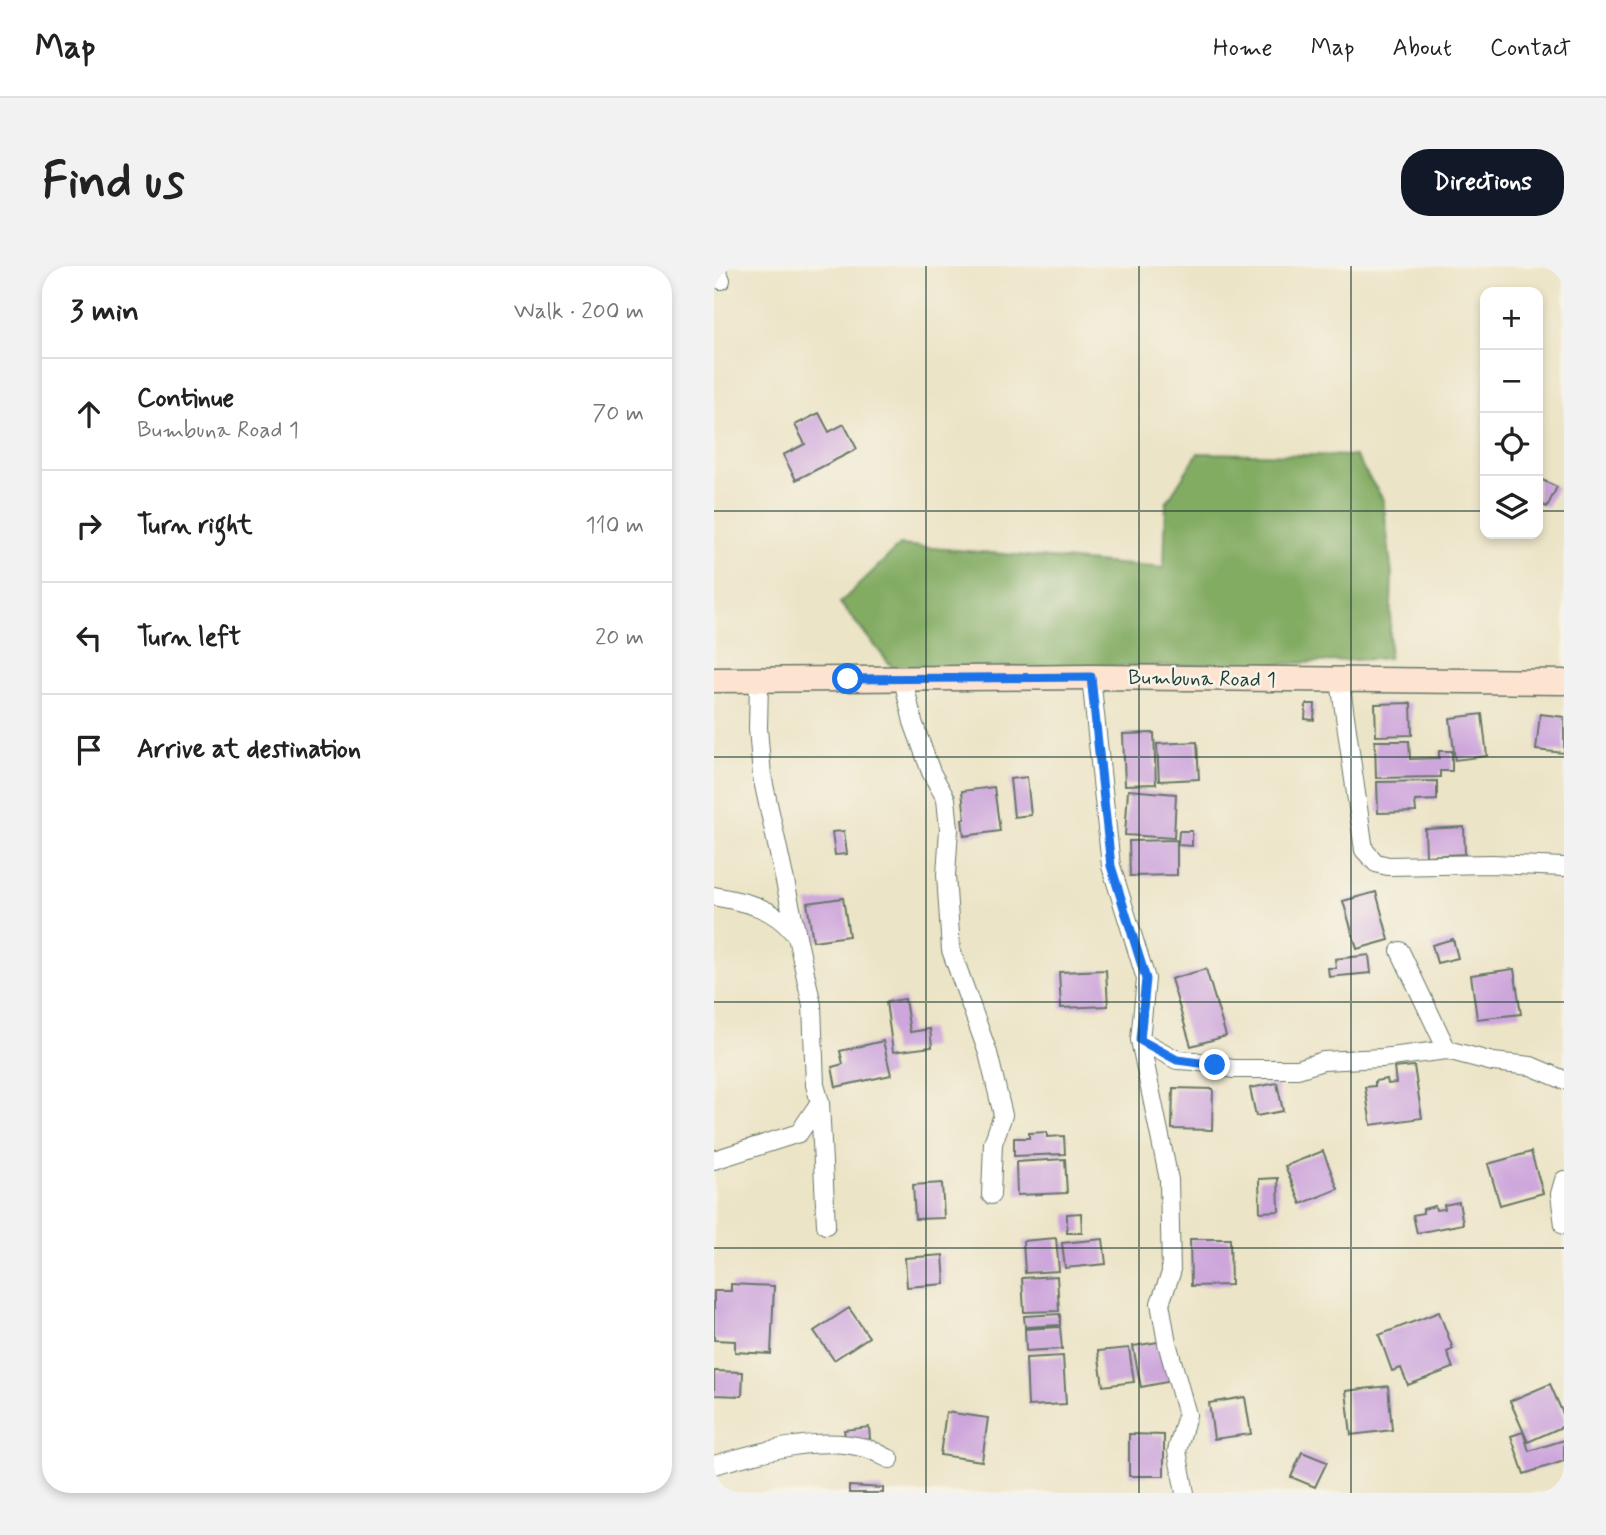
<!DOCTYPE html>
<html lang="en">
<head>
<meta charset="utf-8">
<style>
  :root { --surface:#fff; --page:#f2f2f2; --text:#222; --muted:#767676; --line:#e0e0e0; --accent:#111827 }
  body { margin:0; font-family:Mynerve,sans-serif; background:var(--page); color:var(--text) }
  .controls { position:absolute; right:21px; top:21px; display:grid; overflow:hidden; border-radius:14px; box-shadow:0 4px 10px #0003 }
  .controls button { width:63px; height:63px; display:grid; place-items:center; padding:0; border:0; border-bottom:2px solid var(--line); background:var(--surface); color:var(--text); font:35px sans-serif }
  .stop { position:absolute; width:21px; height:21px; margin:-16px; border:5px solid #1a73e8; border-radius:50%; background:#fff }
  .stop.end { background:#1a73e8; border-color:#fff; box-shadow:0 2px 7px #0008 }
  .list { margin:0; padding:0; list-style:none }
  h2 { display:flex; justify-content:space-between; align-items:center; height:91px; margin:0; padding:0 28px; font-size:30px }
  h2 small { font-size:23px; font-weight:400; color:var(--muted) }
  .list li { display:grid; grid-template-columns:46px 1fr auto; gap:21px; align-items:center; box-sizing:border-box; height:112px; padding:0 28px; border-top:2px solid var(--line) }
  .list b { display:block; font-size:26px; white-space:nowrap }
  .list p { margin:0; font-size:23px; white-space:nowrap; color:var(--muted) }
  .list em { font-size:23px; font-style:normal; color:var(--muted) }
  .icon { flex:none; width:38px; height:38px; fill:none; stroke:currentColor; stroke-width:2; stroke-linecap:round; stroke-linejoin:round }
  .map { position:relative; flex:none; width:850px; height:1227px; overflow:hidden; border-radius:28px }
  header { display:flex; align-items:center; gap:42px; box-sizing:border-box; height:98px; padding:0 35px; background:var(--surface); border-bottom:2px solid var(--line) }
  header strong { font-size:33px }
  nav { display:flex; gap:38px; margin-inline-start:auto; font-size:24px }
  .intro { display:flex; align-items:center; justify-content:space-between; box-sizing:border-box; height:168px; padding:0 42px }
  h1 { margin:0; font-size:49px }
  .button { padding:18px 32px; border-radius:28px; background:var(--accent); color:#fff; font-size:24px; font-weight:700 }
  main { display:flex; gap:42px; padding:0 42px }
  aside { flex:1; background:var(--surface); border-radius:28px; box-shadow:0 4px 10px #0003 }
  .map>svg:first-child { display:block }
</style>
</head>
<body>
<header>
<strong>Map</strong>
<nav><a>Home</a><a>Map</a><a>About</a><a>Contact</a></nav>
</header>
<div class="intro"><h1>Find us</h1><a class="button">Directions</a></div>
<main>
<aside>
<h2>3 min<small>Walk · 200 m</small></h2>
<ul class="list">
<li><svg class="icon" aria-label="ahead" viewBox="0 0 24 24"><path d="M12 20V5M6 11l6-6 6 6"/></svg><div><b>Continue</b><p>Bumbuna Road 1</p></div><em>70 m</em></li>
<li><svg class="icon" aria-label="right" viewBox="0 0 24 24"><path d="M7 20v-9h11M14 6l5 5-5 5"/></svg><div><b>Turn right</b></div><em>110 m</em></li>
<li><svg class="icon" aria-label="left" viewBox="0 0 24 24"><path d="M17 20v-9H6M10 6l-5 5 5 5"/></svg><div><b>Turn left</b></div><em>20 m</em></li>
<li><svg class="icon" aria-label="arrive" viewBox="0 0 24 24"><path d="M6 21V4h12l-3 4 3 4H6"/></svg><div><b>Arrive at destination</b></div></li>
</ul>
</aside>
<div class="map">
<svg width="850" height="1227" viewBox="0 0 850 1227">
  <rect width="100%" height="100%" fill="#f7f3e8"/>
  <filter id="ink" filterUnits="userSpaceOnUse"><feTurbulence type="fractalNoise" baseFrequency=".0143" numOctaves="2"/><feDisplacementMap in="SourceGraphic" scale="14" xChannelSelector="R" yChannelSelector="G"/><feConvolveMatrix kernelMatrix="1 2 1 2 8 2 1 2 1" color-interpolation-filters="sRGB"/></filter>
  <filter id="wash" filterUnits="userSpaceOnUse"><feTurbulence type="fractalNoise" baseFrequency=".00686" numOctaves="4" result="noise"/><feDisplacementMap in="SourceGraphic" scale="28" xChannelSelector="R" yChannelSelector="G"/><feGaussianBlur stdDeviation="1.57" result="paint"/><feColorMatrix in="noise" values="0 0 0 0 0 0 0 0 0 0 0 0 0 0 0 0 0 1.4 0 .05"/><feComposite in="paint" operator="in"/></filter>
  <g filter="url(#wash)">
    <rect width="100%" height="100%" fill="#ece4c6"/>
    <path fill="#83ac64" stroke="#51744c" stroke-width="2" d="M484,187l157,3 28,43 9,76 -3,83 -125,7 -371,3 -53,-65 60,-58 264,23 2,-65z"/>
    <g id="blocks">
      <path fill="#cda6dc" d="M105,147l10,19 15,-8 13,25 -61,31 -13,-25 22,-11 -10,-19z
        M824,212l19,9 -10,20 -9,-4z
        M697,437l1,32 -36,1 -1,-32z
        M592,438h9l-1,16 -9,-1z
        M768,448l5,42 -32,4 -5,-42z
        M826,448l24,3v36l-28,-3z
        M440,467l2,51 -31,1 -2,-51z
        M661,475h34l1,18 29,-1v-7h13v20h-12v6l-64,1z
        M483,476l2,37 -40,2 -2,-37z
        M313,511l4,38 -17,2 -4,-38z
        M723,515v19l-22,1 1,11 -38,1 -1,-31z
        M280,521l6,44 -36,5 -2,-17h3l-3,-28z
        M414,524l48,4 -2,44 -49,-3z
        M750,561l1,27 -39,2 -1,-27z
        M130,565l3,23 -12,1 -3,-23z
        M465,565h13v15l-14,-1z
        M463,574v35l-47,1 -1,-35z
        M662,626l13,48 -32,9 -14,-48z
        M129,632l6,38 -36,5 -6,-38z
        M739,673l5,19 -21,5 -5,-18z
        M655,689l2,18 -42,4 -1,-9h8l-1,-9z
        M492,703l20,67 -35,10 -20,-67z
        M800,703l7,45 -44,5 -6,-44z
        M392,704l2,36 -47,2 -2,-36z
        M191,733l5,33 20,-3 2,18 -39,5 -7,-50z
        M169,775l8,34 -55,12 -4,-20 11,-3 -3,-13z
        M700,800l8,52 -51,7 -6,-38 10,-1v-5l12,-2 1,5 8,-1 -2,-15z
        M563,817l6,28 -27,5 -6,-28z
        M459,822l40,1 -1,41 -40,-1z
        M333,866v5l17,-1 1,18 -51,2v-18h15v-5z
        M609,885l15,38 -37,15 -16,-38z
        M817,886l12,41 -43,12 -12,-41z
        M351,893l2,34 -50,2 -1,-33z
        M564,912l1,33 -19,1 -1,-33z
        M228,917l2,35 -29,1 -2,-34z
        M745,936l4,22 -46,9 -4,-18 10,-2v-4l12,-3 1,4 9,-1 -1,-4z
        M367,947l1,20h-15v-19z
        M342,972l3,33 -34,2 -2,-32z
        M389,973l3,25 -41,4 -3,-25z
        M476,973h40l1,46 -40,1z
        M229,989l2,29 -38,3 -2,-29z
        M343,1010l2,35 -35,1 -2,-34z
        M17,1018l43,2 -3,68 -36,-2v-11l-21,-1v-49h17z
        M135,1042l20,29 -35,23 -20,-29z
        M725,1046l14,37 -6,3 6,16 -45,17 -7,-17 -9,3 -13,-36z
        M346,1048v11l-35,2 -1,-11z
        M346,1061l2,22 -36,2 -1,-22z
        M451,1075l7,40 -31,6 -8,-41z
        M415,1082l5,34 -31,4 -5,-35z
        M349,1090l3,48 -38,2 -2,-48z
        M0,1105l29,1 -1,24 -28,-1z
        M836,1118l14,32v10l-36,16 -18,-41z
        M674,1120l4,44 -41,5 -5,-44z
        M531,1131l6,37 -37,5 -5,-36z
        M232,1146l42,6 -6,43 -42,-6z
        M155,1161l1,12 -24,3 -2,-12z
        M809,1166l6,19 35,-11v21l-40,13 -13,-38z
        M415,1168l35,1v41h-35z
        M588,1186l25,10 -12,25 -24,-10z
        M135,1220l34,2v5h-34z"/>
    </g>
  </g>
  <g filter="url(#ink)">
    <use href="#blocks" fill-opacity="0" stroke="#677767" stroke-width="2"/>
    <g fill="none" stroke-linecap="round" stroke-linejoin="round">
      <g stroke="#677767" stroke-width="20">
        <path id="minor" d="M0,0l7,14
          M377,411l20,189 35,113 -6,61 29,140 2,93 -11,30 7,40 20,72 -10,36 8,42
          M189,413l10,43 18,50 15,27 3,30 -3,46 5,75 37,103 15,62 -10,28 -2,52
          M45,414l-1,48 4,48 50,229 3,80 5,17 6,123
          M626,415l24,169 12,13 12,3 104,-2 72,3
          M0,630c32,6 59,11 80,37
          M686,685l47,99
          M426,774l37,20 18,1 38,8h65l25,-8 59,-3 65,-8 46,12 38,4 33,14
          M0,894l85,-27 21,-31
          M850,914l-4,14 4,31
          M0,1199c45,-13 105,-30 151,-17 9,2 17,8 25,11"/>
      </g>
      <g stroke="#677767" stroke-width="27">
        <path id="secondary" d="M0,414l377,-3 473,5"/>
      </g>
      <use href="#minor" stroke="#fff" stroke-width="18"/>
      <use href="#secondary" stroke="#fde4d1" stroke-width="24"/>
    </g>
  </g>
  <g fill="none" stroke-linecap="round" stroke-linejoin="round" filter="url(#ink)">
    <path stroke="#1a73e8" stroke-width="9" d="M134,413l243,-2 20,189 35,113 -6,61 37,20 38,5"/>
  </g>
  <path fill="none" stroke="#1f3d34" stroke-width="2" stroke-opacity="0.55" d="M212,0v1227M425,0v1227M637,0v1227M0,245h771M824,245h26M0,491h850M0,736h850M0,982h850"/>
  <g text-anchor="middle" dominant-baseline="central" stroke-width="5" stroke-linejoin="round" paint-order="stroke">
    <g font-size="21" fill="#1f3d34" stroke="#f7f3e8">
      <text transform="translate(488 413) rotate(1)">Bumbuna Road 1</text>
    </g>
  </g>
</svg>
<div class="controls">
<button>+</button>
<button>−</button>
<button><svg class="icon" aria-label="locate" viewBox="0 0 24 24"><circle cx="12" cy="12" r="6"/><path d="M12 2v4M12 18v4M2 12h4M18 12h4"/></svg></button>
<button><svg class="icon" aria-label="layers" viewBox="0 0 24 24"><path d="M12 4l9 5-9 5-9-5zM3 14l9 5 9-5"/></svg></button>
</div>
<div class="stop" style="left:134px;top:413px"></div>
<div class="stop end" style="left:501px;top:799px"></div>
</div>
</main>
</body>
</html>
